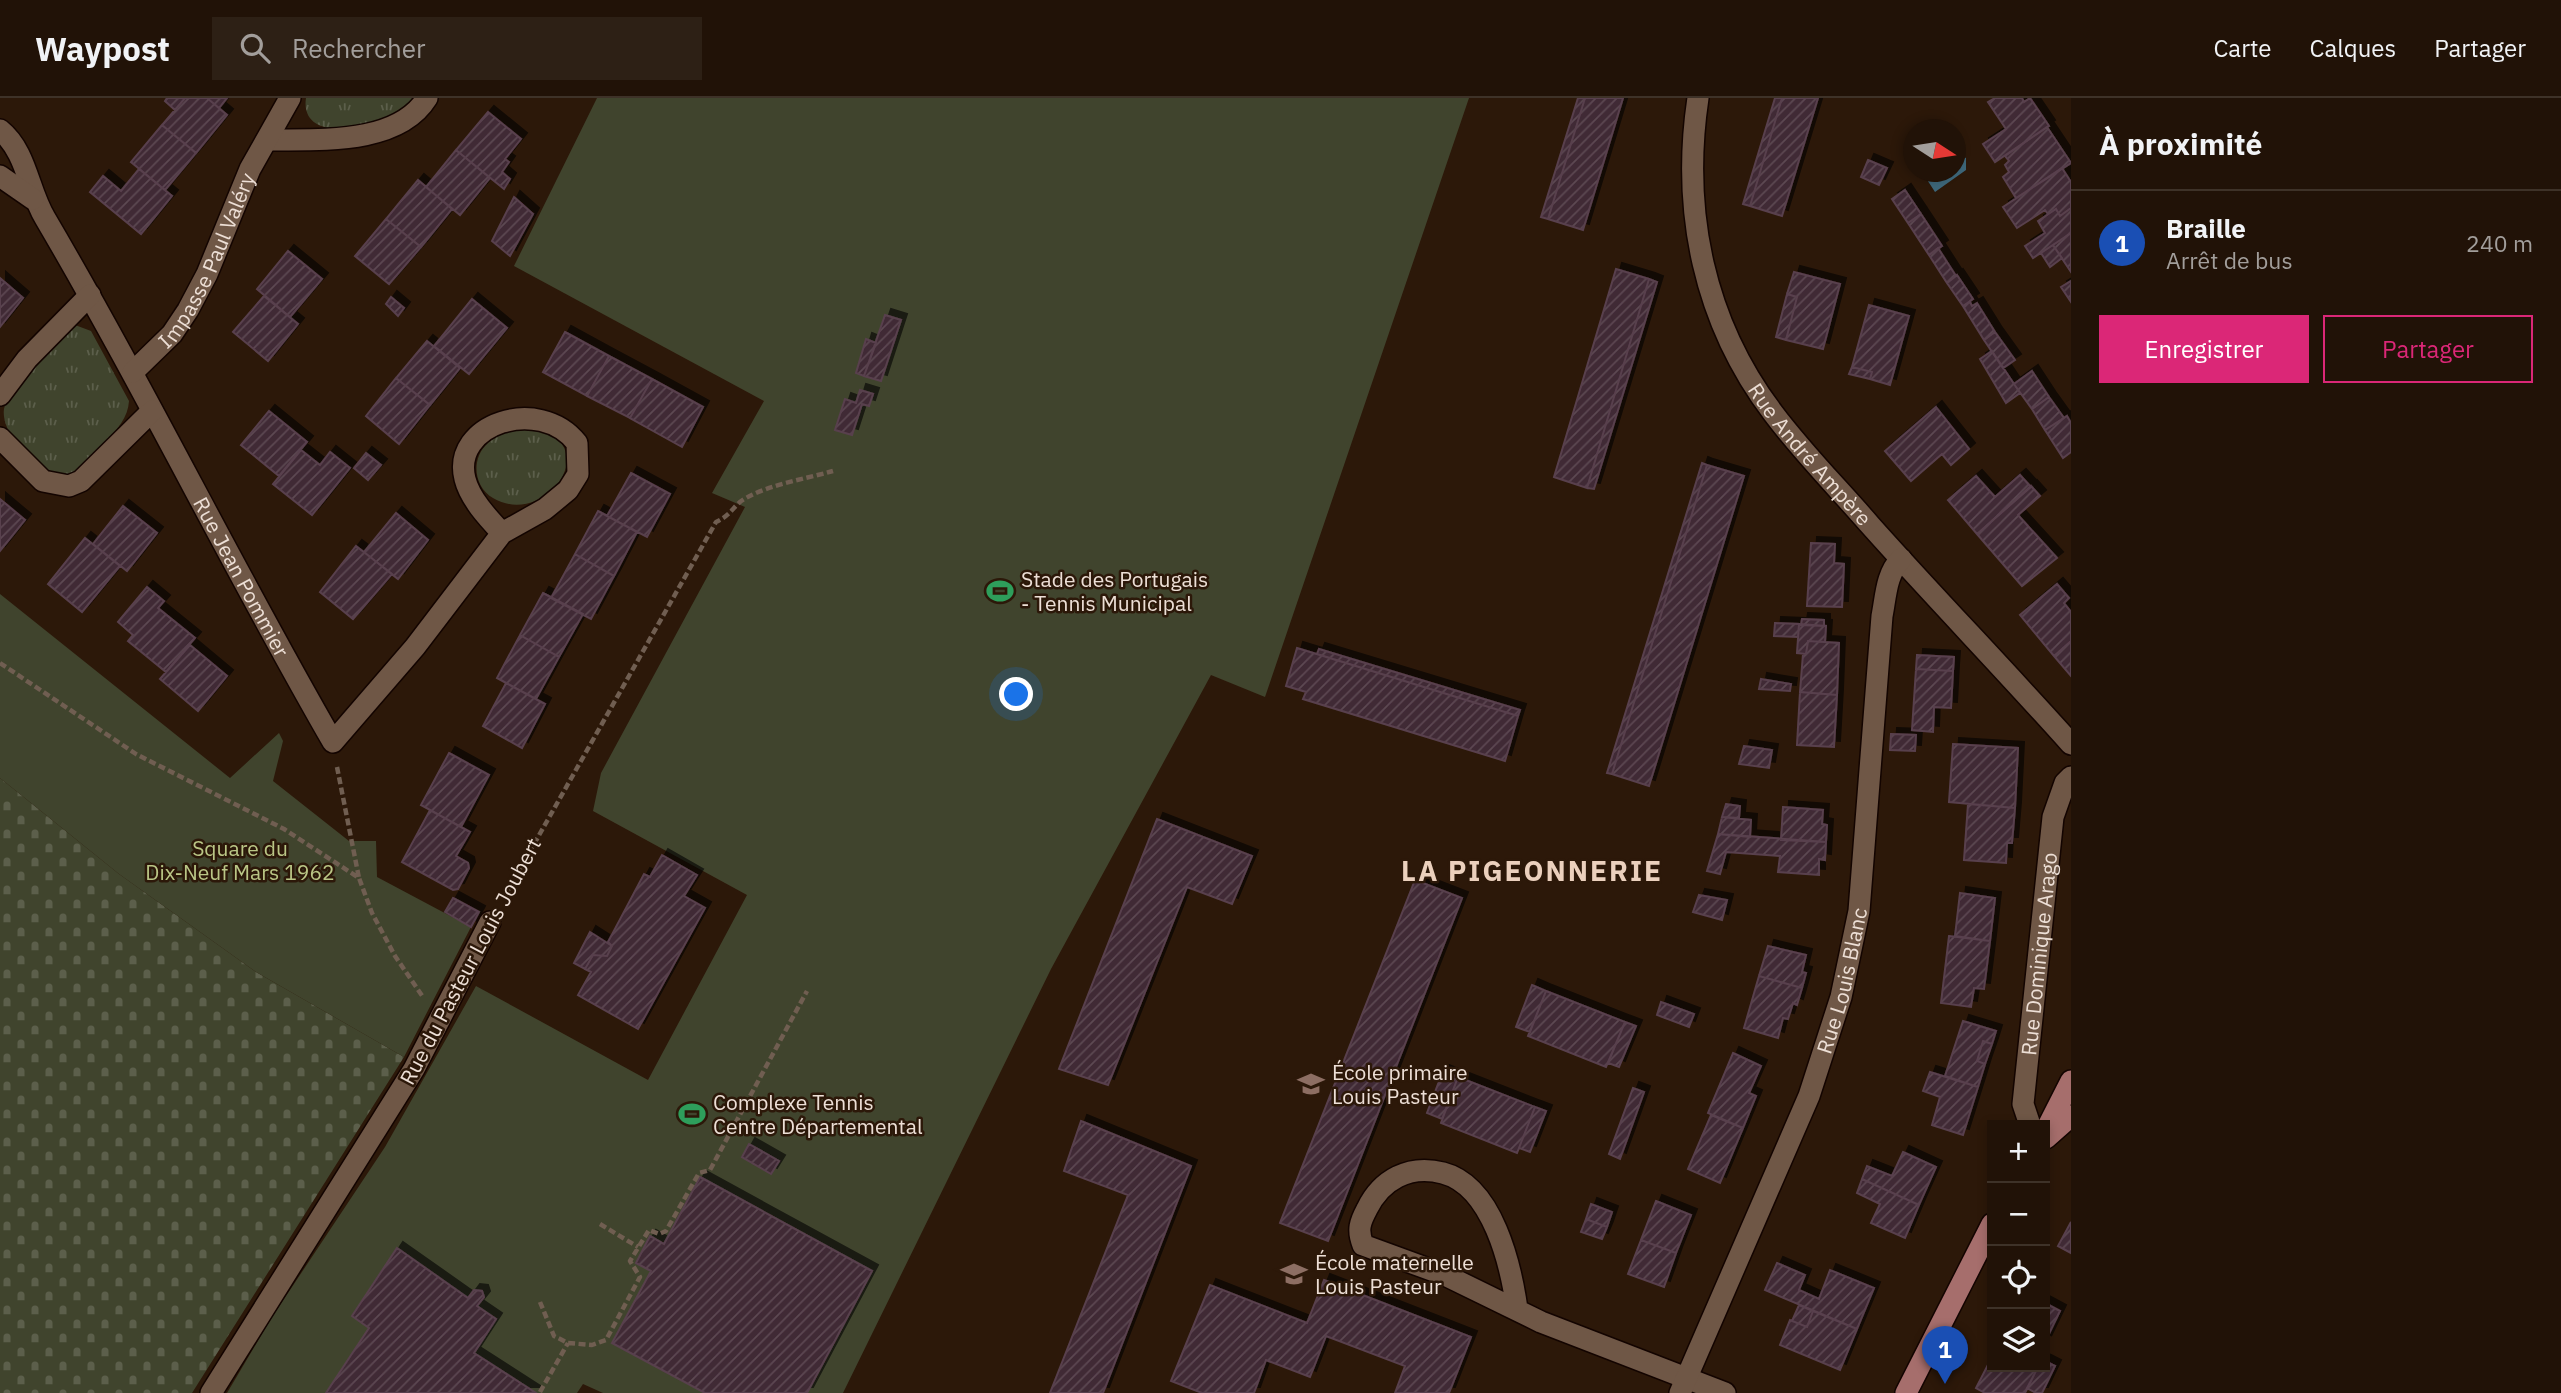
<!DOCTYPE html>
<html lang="fr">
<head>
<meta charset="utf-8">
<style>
  :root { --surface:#211207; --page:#2d2015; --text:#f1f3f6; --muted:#a29e9b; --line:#3e3228; --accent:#db2777 }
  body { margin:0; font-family:"IBM Plex Sans",sans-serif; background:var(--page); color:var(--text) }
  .controls { position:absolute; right:21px; bottom:21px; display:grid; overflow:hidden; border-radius:0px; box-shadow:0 4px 10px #0003 }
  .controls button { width:63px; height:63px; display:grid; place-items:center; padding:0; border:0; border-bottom:2px solid var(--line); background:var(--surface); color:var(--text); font:35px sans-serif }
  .compass { position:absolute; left:1903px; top:21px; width:63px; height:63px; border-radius:50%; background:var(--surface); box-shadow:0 4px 10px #0003; rotate:102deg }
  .you { position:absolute; left:1017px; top:597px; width:24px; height:24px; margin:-18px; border:5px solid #fff; border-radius:50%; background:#1a73e8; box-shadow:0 0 0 10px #1a73e833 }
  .badge { display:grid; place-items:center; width:46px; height:46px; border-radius:50%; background:var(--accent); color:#fff; font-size:23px; font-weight:700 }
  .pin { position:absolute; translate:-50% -58px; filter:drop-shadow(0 2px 4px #0008) }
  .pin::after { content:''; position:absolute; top:37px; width:24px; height:21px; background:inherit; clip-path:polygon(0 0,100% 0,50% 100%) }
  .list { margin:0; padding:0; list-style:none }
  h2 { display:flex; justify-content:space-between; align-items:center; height:91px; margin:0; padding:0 28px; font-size:30px }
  h2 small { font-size:23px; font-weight:400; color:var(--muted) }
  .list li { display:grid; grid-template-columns:46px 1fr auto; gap:21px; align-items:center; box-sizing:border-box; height:105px; padding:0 28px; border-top:2px solid var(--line) }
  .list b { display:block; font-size:26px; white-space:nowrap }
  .list p { margin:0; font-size:23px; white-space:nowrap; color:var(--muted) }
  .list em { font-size:23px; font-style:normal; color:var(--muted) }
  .actions { display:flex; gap:14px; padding:21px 28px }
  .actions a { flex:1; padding:16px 0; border:2px solid var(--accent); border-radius:0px; text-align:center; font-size:24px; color:var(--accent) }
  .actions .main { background:var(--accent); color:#fff }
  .icon { flex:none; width:38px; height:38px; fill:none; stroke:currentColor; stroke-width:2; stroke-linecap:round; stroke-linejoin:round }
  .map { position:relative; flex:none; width:2071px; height:1295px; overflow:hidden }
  header { display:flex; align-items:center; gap:42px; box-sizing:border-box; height:98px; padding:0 35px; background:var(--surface); border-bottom:2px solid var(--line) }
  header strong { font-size:33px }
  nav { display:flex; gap:38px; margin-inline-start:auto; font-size:24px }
  .search { width:490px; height:63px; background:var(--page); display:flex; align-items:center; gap:18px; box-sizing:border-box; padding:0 24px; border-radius:0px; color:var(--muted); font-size:26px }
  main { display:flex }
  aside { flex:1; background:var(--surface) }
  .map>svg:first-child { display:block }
</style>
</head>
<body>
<header>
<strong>Waypost</strong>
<div class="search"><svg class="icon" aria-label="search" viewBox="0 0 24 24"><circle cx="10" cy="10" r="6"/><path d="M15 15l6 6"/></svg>Rechercher</div>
<nav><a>Carte</a><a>Calques</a><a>Partager</a></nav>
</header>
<main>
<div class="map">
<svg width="2071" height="1295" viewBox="0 0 2071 1295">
  <defs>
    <pattern id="grass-tufts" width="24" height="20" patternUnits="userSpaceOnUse" patternTransform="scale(1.75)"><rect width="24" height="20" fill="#40442d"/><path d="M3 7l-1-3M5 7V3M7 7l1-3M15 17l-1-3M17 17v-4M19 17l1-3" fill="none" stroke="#5c5f4b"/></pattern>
    <pattern id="cemetery-stones" width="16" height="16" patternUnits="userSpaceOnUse" patternTransform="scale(1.75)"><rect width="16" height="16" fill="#40442d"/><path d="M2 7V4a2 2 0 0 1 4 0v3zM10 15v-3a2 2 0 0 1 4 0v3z" fill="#5c5f4b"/></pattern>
    <pattern id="building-hatch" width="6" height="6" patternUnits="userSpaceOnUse" patternTransform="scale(1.75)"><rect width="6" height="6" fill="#402935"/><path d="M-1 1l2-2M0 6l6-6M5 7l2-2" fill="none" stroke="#5c4852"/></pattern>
    <filter id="shadow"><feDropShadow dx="6" dy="-6" stdDeviation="0" flood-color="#0009"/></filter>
  </defs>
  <rect width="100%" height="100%" fill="#2c1809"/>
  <path fill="url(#grass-tufts)" d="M306,0h106c-14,29 -114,52 -106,0z
    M75,227l16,6 38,70c-1,17 -12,28 -23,41 -8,10 -19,32 -33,35 -28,5 -73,-40 -69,-68 6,-27 44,-60 62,-81z
    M517,330c9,1 23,0 31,4 49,26 -8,94 -55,66 -20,-12 -22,-40 -5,-55 8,-7 19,-11 29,-15z"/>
  <path fill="url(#cemetery-stones)" d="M0,680l119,96 137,98 148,85 -212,336h-192z"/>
  <path fill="#40442d" d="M597,0h872l-204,599 -54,-22 -160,294 -208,424h-240l-20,-9 -6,9h-350l45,-76 113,-170 91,-161 172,94 99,-185 -154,-84 8,-38 144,-266 -33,-14 52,-92 -250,-135z
    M0,496l230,184 49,-45 4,8 -10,40 76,60h27l1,36 94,50 -67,130 -148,-85 -137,-98 -119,-96z"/>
  <path fill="#3d6679" d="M1956,56l10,4v12l-31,22 -11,-17 4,-3h27z"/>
  <path fill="url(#building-hatch)" stroke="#59404d" stroke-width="2" filter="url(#shadow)" d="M167,0h18l-10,12 -10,-9z
    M185,0h22l20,17 -31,38 -34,-28z
    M207,0h20l-8,10z
    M1578,0h7l-37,121 -7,-2z
    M1585,0h38l-40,132 -35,-11z
    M1775,0h7l-32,108 -7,-2z
    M1782,0h36l-36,118 -32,-10z
    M1995,0h27l2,4 6,-4 19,28 -54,36 -12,-18 23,-15 -18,-27z
    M488,14l33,27 -16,20 4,3 -7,10 8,7 -6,10 -48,-39z
    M162,27l34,28 -31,37 -34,-28z
    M2047,29l24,36 -55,35 -13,-21 6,-5 -4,-7 4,-4 -4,-5z
    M456,52l34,28 -30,37 -34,-28z
    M1868,62l19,8 -8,17 -18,-8z
    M2062,70l9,14v26l-11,8 -4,-7 -8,5 -3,-4 -28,18 -14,-21z
    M139,71l33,27 -31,38 -51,-42 13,-16 18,15z
    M418,82l34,29 -31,38 -35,-28z
    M1905,92l16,24 -13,9 -16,-24z
    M514,99l19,17 -23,42 -18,-15z
    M2071,110v25l-38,25 -8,-12 20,-13 -7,-12 18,-12 4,7z
    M1921,116l21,32 -13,9 -21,-32z
    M386,121l35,28 -32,37 -34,-28z
    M2071,135v39l-18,-27z
    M2053,147l9,13 -12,9 -9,-14z
    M1938,150l18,28 -9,7 -18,-28z
    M288,153l34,28 -32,38 -33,-28z
    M1616,171l33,10 -62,209 -33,-11z
    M1794,174l46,12 -17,65 -37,-9 11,-43 -10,-3z
    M1957,177l16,24 -10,7 -16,-23z
    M0,180l23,20 -23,29z
    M1649,181l8,3 -63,207 -7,-1z
    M2071,183v21l-10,-15z
    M1787,196l10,3 -11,43 -10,-3z
    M264,198l34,28 -30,37 -35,-29z
    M391,199l13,11 -6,8 -12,-12z
    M472,201l35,29 -38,46 -35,-28z
    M1970,204l2,4 5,-3 18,29 -11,8 -21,-34z
    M1869,207l40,11 -19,69 -20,-6 2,-7 -20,-5z
    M885,217l16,5 -20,61 -17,-5z
    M565,234l44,24 -22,40 -44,-24z
    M1995,234l20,28 -12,8 -19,-28z
    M866,241l10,4 -12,33 -8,-3z
    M427,243l33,27 -30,37 -34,-27z
    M1992,253l28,42 -14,10 -26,-44z
    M609,258l43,23 -22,39 -43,-22z
    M1852,269l20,5 -2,7 -21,-5z
    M2032,273l17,26 -17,12 -18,-25z
    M396,280l34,27 -31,39 -33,-28z
    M652,281l51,28 -21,40 -52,-29z
    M860,292l13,4 -4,12 -7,-2 -10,31 -17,-5 10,-31 11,4z
    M2049,299l15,21 -19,12 -13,-21z
    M1936,309l33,42 -18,16 -9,-11 -31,27 -26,-30z
    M269,313l38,31 -28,34 -38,-31z
    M2067,318l4,7v29l-8,6 -18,-28z
    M301,352l19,15 10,-13 20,16 -38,47 -39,-31z
    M366,355l15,12 -13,15 -14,-12z
    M1702,365l5,2 -95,309 -5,-1z
    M1707,367l37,11 -95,310 -37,-12z
    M631,375l39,21 -23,43 -40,-21z
    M2020,377l11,12 -54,47 -29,-34 28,-24 19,21z
    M2031,388l9,10 -22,19 39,43 -35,28 -45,-52z
    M0,401l25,21 -25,31z
    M123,408l34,27 -30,38 -34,-27z
    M598,413l39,21 -23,44 -39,-22z
    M396,415l32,27 -30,39 -34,-27z
    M85,440l35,28 -38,46 -34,-28z
    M1811,445l24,1 -1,19 10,1 -2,43 -35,-1z
    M356,448l36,28 -39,45 -33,-27z
    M575,456l39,22 -23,43 -40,-21z
    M2057,486l12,14 -5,5 7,9v29l-17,15 -34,-41z
    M147,489l17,14 -6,7 37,30 -29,34 -38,-31 5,-6 -15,-13z
    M543,495l40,21 -24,43 -39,-22z
    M1802,521l22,1v6l-23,-1z
    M1775,525l24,1 -1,13 -24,-1z
    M1799,526l27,2 -1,16 -17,-1 -2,13 -9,-1z
    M520,537l39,22 -23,42 -39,-21z
    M1808,543l31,2 -2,52 -37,-3 3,-38h3z
    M2071,543v35l-17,-20z
    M190,547l37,31 -29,35 -38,-32z
    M1297,550l221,68 -13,45 -202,-62 3,-7 -20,-6z
    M1319,551l201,61 -2,6 -201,-62z
    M1917,557l37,2 -1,14 -37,-2z
    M1916,571l37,2 -2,37 -17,-1 -1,25 -21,-2z
    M1761,581l30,5 -1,7 -31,-2z
    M506,585l39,21 -23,44 -39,-22z
    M1800,594l37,3 -3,52 -37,-2z
    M1891,636l25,1 -1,16 -25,-1z
    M1953,646l65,4 -3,60 -66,-6z
    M1744,648l28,4 -3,18 -30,-4z
    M449,655l40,22 -28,52 -40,-22z
    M1726,706l14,2 -1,12 -17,-1z
    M1968,706l47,4 -3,35h-5l-1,20 -42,-3z
    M1783,709l40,3 -1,14 5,1 -1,17 -45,-2z
    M430,712l40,22 -14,24 12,7 1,5 -11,21 -5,1 -51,-28z
    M1722,719l29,3 -1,17 -32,-3z
    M1157,721l95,37 -20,48 -45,-17 -79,198 -49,-16z
    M1718,736l108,8 -1,18 -6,-1v16l-41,-3 2,-16 -54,-4 -6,22 -13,-3z
    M662,757l35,20 -13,21 21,12 -67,121 -60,-34 13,-23 -6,-3 8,-14 14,1 5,-10 -4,-4 36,-68 6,3z
    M1415,782l47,18 -134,343 -48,-18z
    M1960,795l35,5 -5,43 -35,-5z
    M1699,797l28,5 -5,20 -29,-8z
    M453,800l26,14 -8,15 -26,-15z
    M590,834l22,14 -5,10 -14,-1 -8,14 -11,-6z
    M1949,838l41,5 -6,48 -10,-1 -3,19 -30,-4z
    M1768,848l38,9 -4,17 4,1 -4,15 -43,-12z
    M1759,878l43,12 -5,17 -4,-2 -5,16 -5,-1 -5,20 -34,-10z
    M1532,887l14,6 -16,41 -14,-5z
    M1546,893l79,31 -19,45 -78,-31z
    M1661,904l33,12 -5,13 -32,-12z
    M1963,923l33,10 -4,13 -9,-3 -6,20 8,3 -7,23 -33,-11z
    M1625,924l11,4 -17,41 -11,-4z
    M1983,943l9,3 -7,20 -8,-3z
    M1733,955l28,13 -12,27 7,3 -13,32 -35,-15z
    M1443,973l15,6 -16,42 -15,-6z
    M1930,974l48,15 -15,48 -31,-10 8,-28 -17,-6z
    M1458,979l77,30 -18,46 -76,-30z
    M1633,990l11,4 -24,67 -11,-5z
    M1535,1009l11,4 -16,41 -11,-4z
    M1711,1017l32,13 -23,55 -32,-14z
    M1081,1023l110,45 -88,227h-53l78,-198 -64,-24z
    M749,1046l30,17 -8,13 -29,-17z
    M1903,1054l33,15 -17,38 -57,-26 5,-13 25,10z
    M700,1079l172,94 -65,122h-102l-93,-50 39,-72 -15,-8 14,-27 14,8z
    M1862,1081l57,26 -14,33 -34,-15 9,-19 -23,-11z
    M1656,1103l35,14 -15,38 -35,-13z
    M1591,1106l21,8 -5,15 -21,-8z
    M1586,1121l21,8 -5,12 -21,-7z
    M2071,1124v31l-13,-7z
    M1641,1142l35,13 -12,34 -36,-13z
    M397,1150l71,50 6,-8 8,1 2,6 -7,9 19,13 -22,34 62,40h-210l43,-65 -17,-12z
    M1777,1165l28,12 -6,15 20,9 11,-29 44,18 -17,41 -92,-39z
    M1324,1182l147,57 -22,56h-54l10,-27 -79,-30 -16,41 -44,-17 -12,33h-52l-31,-12 39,-96 97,38z
    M2045,1205l15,8 -15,31z
    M1799,1207l14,6 -6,16 -15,-6z
    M1813,1213l44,18 -17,41 -60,-25 10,-25 17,7z
    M1992,1259v10h46l-13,26h-40l-9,-5z
    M2045,1263l10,5 -13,27h-6l-9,-5 11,-21h7z"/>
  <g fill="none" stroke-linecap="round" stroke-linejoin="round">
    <g stroke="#130400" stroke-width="24">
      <g id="minor">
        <path id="s1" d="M1698,0c-17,113 6,224 75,315 30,40 65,75 97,112 66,74 135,145 201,219"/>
        <path id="s2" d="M0,32c27,22 28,60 45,88 101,172 188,351 288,524l82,-95 87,-114 43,-24 23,-19 10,-16 -1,-31c-38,-48 -126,-19 -112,36 5,20 23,39 37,54"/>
        <path d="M267,42c50,-1 130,6 160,-42"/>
        <path d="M0,78l33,23"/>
        <path id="s3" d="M133,274l39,-38 16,-24 19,-36 43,-105 40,-71"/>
        <path d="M0,297l27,-36 63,-64"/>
        <path d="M0,340l43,43 26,5 12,-5 71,-70"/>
        <path id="s4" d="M2030,1027l-7,-21 30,-287 12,-34 6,-6"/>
        <path d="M1517,1211c-6,-43 -24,-123 -74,-136 -34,-9 -62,7 -76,36 -7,13 -10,21 -4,36l82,30 96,47 184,71"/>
        <path d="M211,1295l203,-324 76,-147"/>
        <path id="s5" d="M1680,1295l129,-297 32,-99 18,-86 23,-295c4,-20 4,-42 19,-57"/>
      </g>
    </g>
    <g stroke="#130400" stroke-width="24">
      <path id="major" d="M2045,1034l26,-51
        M2046,1040l25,-22
        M1906,1295l86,-169"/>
    </g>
    <path stroke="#705e51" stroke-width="4.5" stroke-dasharray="7 3.5" stroke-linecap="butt" d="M0,565l136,91 148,75 75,49 13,35 23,43 28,41
      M337,669l22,111
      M503,801l213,-377c17,-8 17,-17 30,-24 25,-14 59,-19 87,-27
      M600,1126l38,23
      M540,1204l14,34 14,7 24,2 14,-5 34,-63 -10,-16 19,-31 10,4 7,-3 33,-58 11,-3 97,-179
      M540,1294l28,-49"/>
    <use href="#minor" stroke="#6f5746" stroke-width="21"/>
    <use href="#major" stroke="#a66e6c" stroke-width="21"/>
  </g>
  <defs>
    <g id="stadium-bare" transform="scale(2.1)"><path d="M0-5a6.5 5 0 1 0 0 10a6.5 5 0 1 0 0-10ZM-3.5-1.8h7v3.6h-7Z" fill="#2e9e5b" stroke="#2c1809" stroke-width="2.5" paint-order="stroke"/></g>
    <g id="school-bare" transform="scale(2.1)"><path d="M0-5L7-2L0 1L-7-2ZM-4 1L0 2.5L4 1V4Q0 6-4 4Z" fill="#8d6e63" stroke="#2c1809" stroke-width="2.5" paint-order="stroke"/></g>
  </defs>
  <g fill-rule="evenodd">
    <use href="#stadium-bare" x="1000" y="493"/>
    <use href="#school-bare" x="1311" y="986"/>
    <use href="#stadium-bare" x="692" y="1016"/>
    <use href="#school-bare" x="1294" y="1176"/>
  </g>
  <g text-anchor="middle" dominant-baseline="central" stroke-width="5" stroke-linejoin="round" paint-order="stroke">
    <g font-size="21" fill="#eddfd6" stroke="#2c1809">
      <text stroke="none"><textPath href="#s3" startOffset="136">Impasse Paul Valéry</textPath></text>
      <text stroke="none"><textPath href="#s1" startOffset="388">Rue André Ampère</textPath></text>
      <text stroke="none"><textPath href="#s2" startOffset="509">Rue Jean Pommier</textPath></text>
      <text stroke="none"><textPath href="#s4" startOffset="173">Rue Dominique Arago</textPath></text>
      <text transform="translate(470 863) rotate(-62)">Rue du Pasteur Louis Joubert</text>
      <text stroke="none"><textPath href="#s5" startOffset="444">Rue Louis Blanc</textPath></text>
    </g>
    <g font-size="21" fill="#eddfd6" stroke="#2c1809" text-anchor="start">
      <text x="1021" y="481">Stade des Portugais<tspan x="1021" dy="24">- Tennis Municipal</tspan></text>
      <text x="1332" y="974">École primaire<tspan x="1332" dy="24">Louis Pasteur</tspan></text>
      <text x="713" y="1004">Complexe Tennis<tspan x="713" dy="24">Centre Départemental</tspan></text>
      <text x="1315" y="1164">École maternelle<tspan x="1315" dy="24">Louis Pasteur</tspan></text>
    </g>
    <g font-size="21" fill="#bac686" stroke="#2c1809">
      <text x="240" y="750">Square du<tspan x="240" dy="24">Dix-Neuf Mars 1962</tspan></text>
    </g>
    <g font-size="28" font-weight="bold" letter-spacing="2" fill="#ebd0bd" stroke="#2c1809">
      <text x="1532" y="772">LA PIGEONNERIE</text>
    </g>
  </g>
</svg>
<div class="controls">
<button>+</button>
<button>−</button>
<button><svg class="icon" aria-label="locate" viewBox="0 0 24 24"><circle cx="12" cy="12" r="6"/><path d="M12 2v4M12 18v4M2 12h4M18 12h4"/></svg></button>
<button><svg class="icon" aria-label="layers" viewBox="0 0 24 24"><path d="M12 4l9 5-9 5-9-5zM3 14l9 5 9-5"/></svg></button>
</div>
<svg class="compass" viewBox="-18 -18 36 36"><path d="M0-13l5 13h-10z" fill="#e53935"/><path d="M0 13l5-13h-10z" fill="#a29e9b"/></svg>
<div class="you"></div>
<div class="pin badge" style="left:1945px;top:1286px;background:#1a4fb4">1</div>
</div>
<aside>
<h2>À proximité<small></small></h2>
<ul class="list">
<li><span class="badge" style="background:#1a4fb4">1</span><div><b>Braille</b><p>Arrêt de bus</p></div><em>240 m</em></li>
</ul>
<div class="actions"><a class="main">Enregistrer</a><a>Partager</a></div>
</aside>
</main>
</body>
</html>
